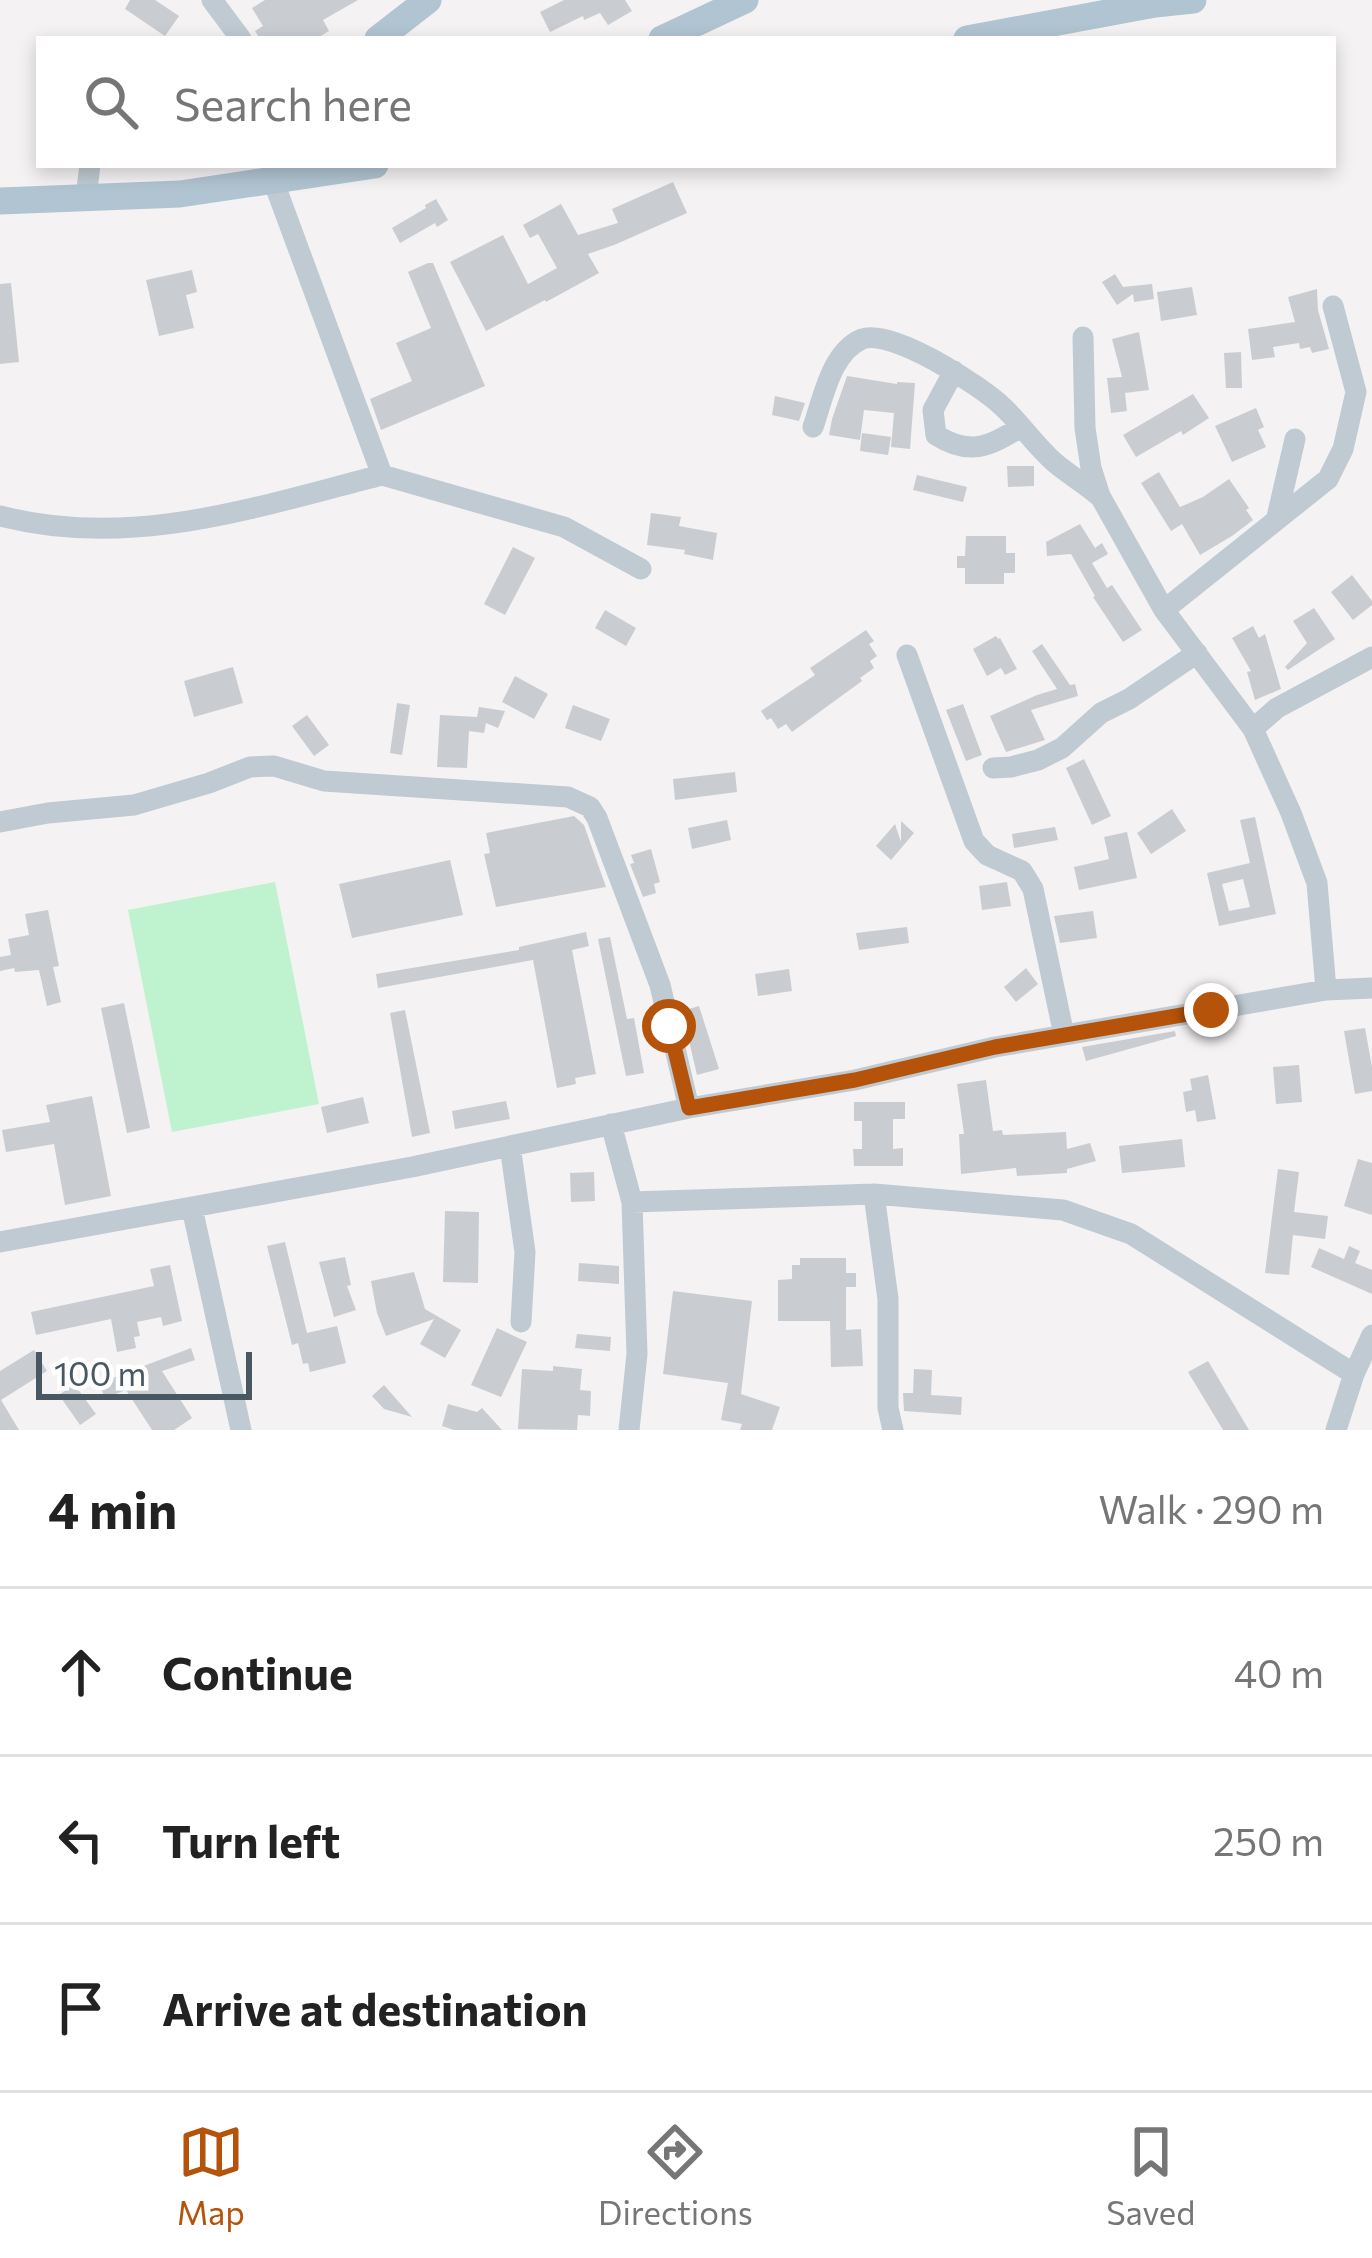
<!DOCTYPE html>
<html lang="en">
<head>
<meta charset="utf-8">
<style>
  :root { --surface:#fff; --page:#f2f2f2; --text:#222; --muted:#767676; --line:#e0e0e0; --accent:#b45309 }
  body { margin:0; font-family:Commissioner,sans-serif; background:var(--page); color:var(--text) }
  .scale { position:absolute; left:36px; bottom:30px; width:216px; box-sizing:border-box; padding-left:12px; border:6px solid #485761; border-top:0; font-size:33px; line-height:42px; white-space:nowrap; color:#485761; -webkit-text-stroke:9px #fff; paint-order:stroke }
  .stop { position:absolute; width:36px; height:36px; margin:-27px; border:9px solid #b45309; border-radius:50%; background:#fff }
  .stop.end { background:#b45309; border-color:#fff; box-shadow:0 3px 12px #0008 }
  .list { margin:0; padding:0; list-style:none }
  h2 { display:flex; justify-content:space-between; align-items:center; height:156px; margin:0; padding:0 48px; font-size:51px }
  h2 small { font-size:39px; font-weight:400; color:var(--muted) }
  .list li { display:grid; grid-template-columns:78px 1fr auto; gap:36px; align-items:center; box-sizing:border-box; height:168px; padding:0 48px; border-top:3px solid var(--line) }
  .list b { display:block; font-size:45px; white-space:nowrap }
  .list em { font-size:39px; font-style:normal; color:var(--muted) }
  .icon { flex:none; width:66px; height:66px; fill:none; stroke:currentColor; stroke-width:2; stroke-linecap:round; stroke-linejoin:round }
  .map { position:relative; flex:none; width:1372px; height:1430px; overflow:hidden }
  .search { position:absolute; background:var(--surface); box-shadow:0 6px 18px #0003; left:36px; right:36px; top:36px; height:132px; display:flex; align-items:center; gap:30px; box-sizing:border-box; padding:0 42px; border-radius:0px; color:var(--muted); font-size:45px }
  .sheet { height:660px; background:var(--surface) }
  nav { display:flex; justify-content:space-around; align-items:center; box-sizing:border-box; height:168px; border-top:3px solid var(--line); background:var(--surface); font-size:33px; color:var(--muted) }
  nav a { display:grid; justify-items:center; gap:6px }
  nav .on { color:var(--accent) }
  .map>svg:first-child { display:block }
</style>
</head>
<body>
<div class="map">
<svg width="1372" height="1430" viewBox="0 0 1372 1430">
  <rect width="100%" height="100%" fill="#f4f2f2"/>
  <path fill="#bff2cf" d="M275,882l44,222 -147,28 -44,-222z"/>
  <path fill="#c9cdd2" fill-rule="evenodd" d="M130,0h25l24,16 -14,20 -40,-27z
    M265,0h93l-35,20 6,11 -13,8h-56l-5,-8 8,-5 -11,-18z
    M564,0h61l7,11 -24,14 -8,-12 -16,7 -1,-4 -33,16 -10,-20z
    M673,182l14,31 -73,32 -26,9 11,19 -53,29 -1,-2 -59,31 -36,-69 53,-27 25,49 29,-16 -19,-34 -8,4 -7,-13 38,-21 17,31 40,-12 -6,-14z
    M436,199l12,21 -11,7 -2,-4 -35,20 -8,-15 34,-20 -1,-3z
    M428,263h5l52,123 -104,44 -11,-31 42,-18 -16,-38 35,-15 -23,-56z
    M192,270l5,22 -11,3 8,33 -35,8 -13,-56z
    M1115,274l8,13 29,-3 2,15 -20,3 -1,-8 -16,11 -15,-23z
    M11,283l8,79 -19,2v-80z
    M1192,287l5,28 -36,6 -4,-29z
    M1317,289l1,21 11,39 -17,4 -2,-6 -10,2 -1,-6 -26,4 2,10 -23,3 -4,-31 47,-7 -7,-25z
    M1139,332l10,58 -24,3 2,18 -16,2 -4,-35 15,-1 -10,-38z
    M1241,352l1,36h-16l-2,-35z
    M847,376l50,8v-2l18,1 -5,66 -19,-2 3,-34 -30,-3 -4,30 -31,-5 3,-16z
    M1193,394l16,24 -26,17 -2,-4 -45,26 -13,-22z
    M775,396l30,7 -6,18 -27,-6z
    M1256,408l8,19 -6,3 8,17 -34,15 -17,-36z
    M862,433l29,4 -3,18 -28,-4z
    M1007,466h27v20l-26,1z
    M1159,472l21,35 23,-10 26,-18 20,29 -3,2 7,10 -21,16 -32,19 -18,-31 -11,7 -30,-48z
    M917,475l50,12 -4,15 -50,-12z
    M651,513l30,4 -2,9 38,7 -4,27 -29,-6 1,-4 -38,-5z
    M1080,524l15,24 7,-5 6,11 -16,9 15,25 5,-3 30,45 -19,12 -30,-45 2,-1 -24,-42 -24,2 -1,-14z
    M966,536h40v17h9v20h-11v11h-39v-16h-8v-12h8z
    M513,547l22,11 -30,57 -21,-11z
    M1352,575l20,26v4l-19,15 -22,-28z
    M1314,608l21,31 -47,31 -3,-3 22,-24 -14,-22z
    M605,610l31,18 -10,18 -31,-18z
    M1253,626l6,12 6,-4 16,55 -26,11 -8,-28 4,-1 -19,-33z
    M866,630l8,11 -5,3 8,12 -7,5 4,7 -14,10 2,3 -70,51 -6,-8 -8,5 -7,-11 -4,2 -6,-9 54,-36 -5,-7z
    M996,636l2,3 2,-1 17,31 -12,6 -4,-7 -14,8 -14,-27z
    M1042,644l28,41 5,-1 3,12 -47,14 14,30 -39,12 -16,-36 47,-21 20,-6 -25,-38z
    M233,667l10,36 -49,14 -10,-36z
    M515,676l33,18 -14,25 -32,-17z
    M397,703l13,2 -8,50 -12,-2z
    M963,704l19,51 -16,6 -20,-51z
    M573,705l37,14 -9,22 -36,-13z
    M479,707l26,4 -7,17 -12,-5 -2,10 -15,-2 -2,37 -30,-1 3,-52 37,2z
    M307,715l22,30 -15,11 -22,-30z
    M1084,759l27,57 -19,9 -26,-57z
    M735,772l2,20 -62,8 -2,-21z
    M1172,809l14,22 -35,23 -14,-21z
    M574,816l10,9 22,62 -110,20 -12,-53 6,-1 -4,-20z
    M1255,817l21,97 -57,12 -12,-53 43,-10 -10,-43zM1243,879l7,28 -21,4 -7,-27z
    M727,820l4,20 -39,9 -4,-21z
    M901,821l13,12 -23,27 -15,-14 19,-22 6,18z
    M1055,827l3,13 -44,8 -2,-14z
    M1127,832l10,46 -58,12 -5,-23 35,-8 -5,-22z
    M651,849l9,33 -6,2 2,9 -13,4 -13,-33 4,-1 -3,-8z
    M450,860l13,55 -111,23 -13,-54z
    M1007,882l4,24 -29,4 -3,-24z
    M48,910l11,56 -6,1 8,35 -14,4 -8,-36 -24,2 -1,-4 -14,3v-14l11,-2 -3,-16 21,-4 -4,-21z
    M1093,911l4,27 -37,5 -6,-27z
    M907,927l2,16 -50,7 -3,-17z
    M586,932l3,14 -17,4 24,124 -21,4 1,6 -19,4 -24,-128 -155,28 -2,-14 143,-24v-3z
    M610,937l17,82 7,-1 10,55 -18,3 -28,-137z
    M1026,968l12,16 -22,18 -12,-15z
    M789,969l3,22 -34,5 -3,-22z
    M124,1003l26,125 -23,5 -26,-125z
    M699,1006l20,63 -22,6 -15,-64z
    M405,1010l25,123 -18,4 -22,-124z
    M1365,1028l7,39v24l-17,3 -11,-63z
    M1175,1031l1,5 -90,25 -4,-14z
    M1299,1065l3,37 -26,2 -3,-37z
    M1208,1075l8,44 -19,3 -2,-12 -9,2 -3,-20 9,-2 -2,-11z
    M986,1080l7,51 9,-1 1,5 63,-3 1,17 23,-6 6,18 -29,8v4l-50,3 -1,-8 -55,6 -2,-40h5l-7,-50z
    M92,1096l19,100 -46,9 -11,-61 -48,8 -4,-22 48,-8 -4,-17z
    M363,1097l6,26 -42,10 -6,-26z
    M506,1101l4,18 -55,10 -3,-18z
    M854,1102h51v17h-12v30l10,-1v18h-49l-1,-17h9v-28h-8z
    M1182,1139l3,28 -63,6 -3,-27z
    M1358,1159l14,4v52l-28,-9z
    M1278,1169l21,3 -5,40 34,4 -3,23 -32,-4 -4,40 -24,-2z
    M594,1172l1,29 -24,1 -1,-29z
    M445,1211l34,1 -1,71 -35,-1z
    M285,1242l22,91 30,-7 9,37 -36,9 -2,-9 -5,1 -5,-21 -6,2 -25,-99z
    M1349,1246l11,5 -5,12 17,7v24l-61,-27 8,-19 25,11z
    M345,1257l6,28 -4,1 9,24 -22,7 -15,-55z
    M800,1258h46v15h10v14h-10v43l15,-1 2,37 -32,1 -1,-46h-52v-41l14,-1v-14h8z
    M579,1263l40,3v18l-41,-3z
    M170,1265l12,56 -19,5 -2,-9 -24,5 3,14 -6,1 2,11 -19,4 -6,-33 -75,16 -5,-23 123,-26 -4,-17z
    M414,1272l11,37 36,21 -16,28 -25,-14 14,-25 -48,17 -9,-23 -6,-32z
    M673,1291l79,10 -11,93 39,13 -8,23h-32l2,-6 -21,-4 7,-37 -65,-9z
    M497,1328l30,14 -26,55 -30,-12z
    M577,1334l34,3 -1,14 -35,-3z
    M191,1348l4,12 -33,11 30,47 -18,12h-22l-26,-40 -21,8 -6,-15z
    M34,1350l13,21 -46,29 18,30h-19v-59z
    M1208,1361l41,69h-26l-35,-58z
    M553,1366l29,3 -2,21 11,1 -1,25 -12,-1 -1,15 -59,-1 4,-60 31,2z
    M914,1369l18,1 -1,25 31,2 -1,18 -57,-4 -1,-18h10z
    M74,1384l22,30 -16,11 -21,-30z
    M384,1385l28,32 -28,-8 -12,-13z
    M448,1404l29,8 5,-4 20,22h-48l-12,-4z"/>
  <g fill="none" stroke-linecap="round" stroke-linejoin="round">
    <path stroke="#bfcad2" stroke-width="21" d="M212,0l29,39
      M273,180l109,295 182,52 77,42
      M86,197l4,-32
      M1083,337l2,91 6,40 9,28 64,114 89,119 38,84 26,70 9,107
      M954,371l-21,39 3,25c35,22 53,11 85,-8
      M813,427c10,-28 18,-75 49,-88 30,-11 119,47 141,68 18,17 32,38 51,55 14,12 31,22 45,34
      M0,516c132,34 255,-9 382,-41
      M1277,517l18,-78
      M1164,610l164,-131 15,-30 13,-57 -23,-86
      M907,655l67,186 13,14 35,16 11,18 31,146
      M1253,729l24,-21 95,-51
      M993,768l18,-1 27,-7 24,-12 39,-35 28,-14 68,-46
      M0,822l48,-9 86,-8 75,-22 41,-16 24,-1 50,15 244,16 22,10 7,11 63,167 29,123
      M611,1124l21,78 5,152 -8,76
      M510,1146l15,106 -4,70
      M874,1194l14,105v109l5,22
      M632,1202l242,-8 189,16 68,24 223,140
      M192,1208l49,222
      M0,1242l412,-75 277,-59 166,-28 140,-33 331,-57 46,-2
      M1336,1430l18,-56 18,-39"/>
    <path stroke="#b0c4d1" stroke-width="27" d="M378,39l50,-39
      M662,39l83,-39
      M967,39l188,-35 38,-4
      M0,201l180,-7 195,-29"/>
  </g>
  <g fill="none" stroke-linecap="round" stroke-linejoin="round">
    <path stroke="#b45309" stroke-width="15" d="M669,1026l20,82 166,-28 140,-33 216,-37"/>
  </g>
</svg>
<div class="scale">100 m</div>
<div class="stop" style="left:669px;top:1026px"></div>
<div class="stop end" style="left:1211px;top:1010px"></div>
<div class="search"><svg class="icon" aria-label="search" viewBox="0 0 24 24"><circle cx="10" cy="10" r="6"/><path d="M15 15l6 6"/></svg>Search here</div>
</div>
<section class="sheet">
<h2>4 min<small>Walk · 290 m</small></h2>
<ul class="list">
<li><svg class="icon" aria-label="ahead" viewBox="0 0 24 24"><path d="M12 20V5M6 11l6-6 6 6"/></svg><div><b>Continue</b></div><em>40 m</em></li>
<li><svg class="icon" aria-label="left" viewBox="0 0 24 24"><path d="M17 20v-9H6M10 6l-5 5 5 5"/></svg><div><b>Turn left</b></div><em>250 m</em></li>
<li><svg class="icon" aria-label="arrive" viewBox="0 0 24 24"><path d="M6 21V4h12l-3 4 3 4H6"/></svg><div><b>Arrive at destination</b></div></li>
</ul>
</section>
<nav>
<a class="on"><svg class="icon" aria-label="map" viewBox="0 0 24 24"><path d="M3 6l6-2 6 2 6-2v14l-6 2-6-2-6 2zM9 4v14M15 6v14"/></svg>Map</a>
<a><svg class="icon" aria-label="directions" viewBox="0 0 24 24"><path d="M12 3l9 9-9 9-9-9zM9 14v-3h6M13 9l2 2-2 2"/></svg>Directions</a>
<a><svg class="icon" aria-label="saved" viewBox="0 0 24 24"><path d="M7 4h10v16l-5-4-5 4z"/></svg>Saved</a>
</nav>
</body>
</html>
